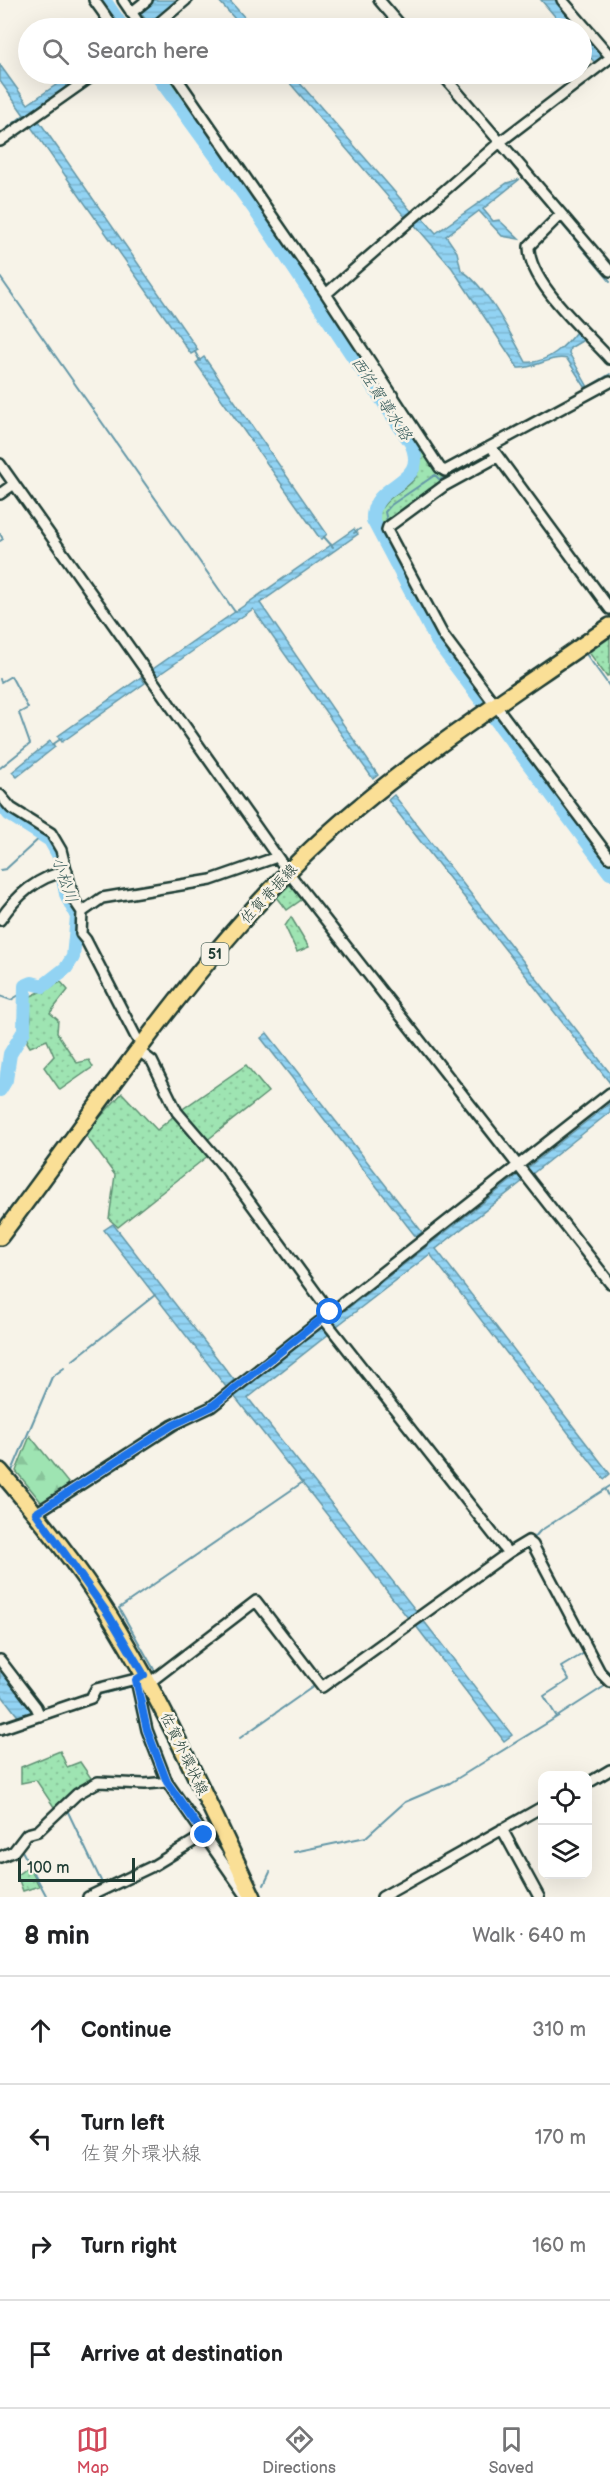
<!DOCTYPE html>
<html lang="en">
<head>
<meta charset="utf-8">
<style>
  :root { --surface:#fff; --page:#f6f6f6; --text:#202124; --muted:#757577; --line:#e0e0e0; --accent:#d1495b }
  body { margin:0; font-family:"Balsamiq Sans","Klee One",sans-serif; background:var(--page); color:var(--text) }
  .controls { position:absolute; right:18px; bottom:18px; display:grid; overflow:hidden; border-radius:12px; box-shadow:0 6px 24px #0002 }
  .controls button { width:54px; height:54px; display:grid; place-items:center; padding:0; border:0; border-bottom:2px solid var(--line); background:var(--surface); color:var(--text); font:30px sans-serif }
  .scale { position:absolute; left:18px; bottom:15px; width:117px; box-sizing:border-box; padding-left:6px; border:3px solid #1f3d34; border-top:0; font-size:16px; line-height:21px; white-space:nowrap; color:#1f3d34; -webkit-text-stroke:4px #f7f3e8; paint-order:stroke }
  .stop { position:absolute; width:18px; height:18px; margin:-14px; border:4px solid #1a73e8; border-radius:50%; background:#fff }
  .stop.end { background:#1a73e8; border-color:#fff; box-shadow:0 2px 6px #0008 }
  .list { margin:0; padding:0; list-style:none }
  h2 { display:flex; justify-content:space-between; align-items:center; height:78px; margin:0; padding:0 24px; font-size:26px }
  h2 small { font-size:20px; font-weight:400; color:var(--muted) }
  .list li { display:grid; grid-template-columns:39px 1fr auto; gap:18px; align-items:center; box-sizing:border-box; height:108px; padding:0 24px; border-top:2px solid var(--line) }
  .list b { display:block; font-size:22px; white-space:nowrap }
  .list p { margin:0; font-size:20px; white-space:nowrap; color:var(--muted) }
  .list em { font-size:20px; font-style:normal; color:var(--muted) }
  .icon { flex:none; width:33px; height:33px; fill:none; stroke:currentColor; stroke-width:2; stroke-linecap:round; stroke-linejoin:round }
  .map { position:relative; flex:none; width:610px; height:1897px; overflow:hidden }
  .search { position:absolute; background:var(--surface); box-shadow:0 6px 24px #0002; left:18px; right:18px; top:18px; height:66px; display:flex; align-items:center; gap:15px; box-sizing:border-box; padding:0 21px; border-radius:33px; color:var(--muted); font-size:22px }
  .sheet { height:510px; background:var(--surface) }
  nav { display:flex; justify-content:space-around; align-items:center; box-sizing:border-box; height:84px; border-top:2px solid var(--line); background:var(--surface); font-size:16px; color:var(--muted) }
  nav a { display:grid; justify-items:center; gap:3px }
  nav .on { color:var(--accent) }
  .map>svg:first-child { display:block }
</style>
</head>
<body>
<div class="map">
<svg width="610" height="1897" viewBox="0 0 610 1897">
  <defs>
    <pattern id="grass-dots" width="8" height="8" patternUnits="userSpaceOnUse" patternTransform="scale(1.5)"><rect width="8" height="8" fill="#9ee4b2"/><path d="M2 2h.1M6 6h.1" fill="none" stroke="#88c49a" stroke-width="1.8" stroke-linecap="round"/></pattern>
    <pattern id="forest-firs" width="22" height="20" patternUnits="userSpaceOnUse" patternTransform="scale(1.5)"><rect width="22" height="20" fill="#9ee4b2"/><path d="M5 1l3.5 6h-7zM16 11l3.5 6h-7z" fill="#88c49a"/></pattern>
    <pattern id="water-rules" width="6" height="5" patternUnits="userSpaceOnUse" patternTransform="scale(1.5)"><rect width="6" height="5" fill="#92d3f3"/><path d="M0 2.5h6" fill="none" stroke="#7db6d1"/></pattern>
  </defs>
  <rect width="100%" height="100%" fill="#f7f3e8"/>
  <filter id="ink" filterUnits="userSpaceOnUse"><feTurbulence type="fractalNoise" baseFrequency=".0167" numOctaves="2"/><feDisplacementMap in="SourceGraphic" scale="12" xChannelSelector="R" yChannelSelector="G"/><feConvolveMatrix kernelMatrix="1 2 1 2 8 2 1 2 1" color-interpolation-filters="sRGB"/></filter>
  <g filter="url(#ink)">
    <path fill="url(#grass-dots)" stroke="#5e9073" stroke-width="1.5" d="M163,74h7l55,76 221,332 -64,45 -5,-11c16,-33 44,-21 44,-64l-184,-276z
      M610,635v39l-3,3 -19,-26z
      M292,883l12,15 -17,12 -10,-13z
      M291,917l18,30 -12,5 -12,-26z
      M61,982l7,8 -18,23 8,7 -1,13 20,30 12,-3 4,7 -33,23 -16,-23 10,-11 -7,-16 -17,7 -3,-5 4,-23 -2,-22z
      M246,1065l22,27 -62,49 -26,-30z
      M122,1093l35,37 18,-15 34,40 -91,72 -9,-8 6,-44 -30,-41z
      M60,1751l7,16 13,-5 11,16 -37,29 -18,-27 -15,3v-16z
      M29,1866l10,20 -16,5 -6,-16z"/>
    <path fill="url(#forest-firs)" stroke="#5e9073" stroke-width="1.5" d="M30,1436l39,48 -27,19 -26,-32z"/>
    <path fill="url(#water-rules)" stroke="#6497a7" stroke-width="1.5" d="M154,0h24l-29,24 -9,-12z
      M218,0h11l25,28h-11z
      M541,0h17l44,52 1,5 -8,6 -13,-16v-19h-17z
      M0,65l28,39 44,-30h16l-60,42 -4,-1 -24,-34z
      M282,74h10l120,138 -6,6z
      M39,121l159,229 -7,4 -160,-227z
      M520,179l-37,30 10,12 6,-1 20,19 -17,-3 -23,-25 -33,25 11,16 4,18c26,16 50,65 65,92 21,2 41,-17 52,-33l9,9 -17,10 -1,5 19,34h-3l-18,-28c-16,-4 -32,10 -49,9l-66,-100 -39,-45 8,-7 15,17 71,-50z
      M204,357l123,177 -6,6 -125,-177z
      M354,529l4,5 -98,69 118,172 -5,4 -120,-170 -96,67 -4,-7z
      M141,677l4,6 -83,59 -4,-6z
      M50,741l5,6 -38,30 -5,-5z
      M394,795l216,278v10l-222,-283z
      M267,1033l155,199 -6,5 -155,-199z
      M610,1103v9l-78,62 -5,-6z
      M518,1175l5,6 -87,68 174,225 -6,5 -174,-225 -93,72 -4,-6z
      M113,1224l121,156 -8,7 -122,-157z
      M324,1325l6,8 -82,65 169,214 -9,6 -174,-222z
      M423,1620l89,115 -8,6 -88,-115z
      M0,1668l32,42 -1,5 -11,4 -20,-26z"/>
    <g fill="none" stroke-linecap="round" stroke-linejoin="round">
      <path stroke="#6497a7" stroke-width="2" d="M0,134l24,-19
        M561,223l49,58
        M0,277l235,335
        M195,352l5,9
        M580,392l30,-18
        M545,412l29,-16
        M496,462l55,75
        M387,521l-2,-9 6,-7 44,-30 5,5 50,-26 2,4
        M368,523l5,-3
        M354,533l6,-4
        M0,534l3,5 -3,2
        M324,537l9,10
        M594,595l13,19
        M586,654l24,33
        M0,679l1,3 10,-6 17,32 -9,5 11,31 -30,24
        M52,745l10,-7
        M0,870l6,-1 37,-34
        M0,996l11,4 13,-8
        M72,1361l83,-66
        M12,1471l40,-94 12,-9
        M606,1490l4,8
        M534,1538l6,-7 70,-45
        M528,1546l14,25
        M156,1673l-37,-65 184,-126
        M324,1679l84,-60
        M97,1695l32,-8
        M41,1709l48,-16
        M557,1717l51,-33
        M240,1738l74,-52
        M96,1779l24,-1
        M67,1810l35,73 -6,6
        M24,1845l8,-9
        M216,1845l11,15
        M21,1849l26,48
        M294,1852l72,-15 39,-35 45,-19 107,-66 -13,-21 25,-16 -8,-13 25,-15
        M264,1885l6,-13"/>
      <path stroke="#92d3f3" stroke-width="14" d="M104,0l19,28
        M156,74l99,136 156,233c20,44 -40,37 -38,77l64,121 173,232
        M0,802l9,12 41,26 9,16 7,38 11,23 -4,40 -7,11 -23,18 -11,-3 -7,3 -1,45 -14,23 -4,26 -6,10"/>
      <g stroke="#1f3d34" stroke-width="14">
        <path id="minor" d="M94,0l20,28
          M123,0l19,28
          M379,0l24,28
          M562,0l48,56
          M131,13l16,-13
          M153,28l33,-28
          M174,74l152,220 114,174 5,3 165,-89
          M442,74l168,197
          M0,141l95,-67
          M561,214l-32,32c-1,37 57,86 81,113
          M326,294l174,-152 110,-84
          M494,451l116,158
          M497,457l-53,29 -56,41 -1,3 56,105 167,223
          M0,464l288,408 322,411
          M0,494l14,-10
          M0,795l11,13 40,25 10,17 13,50 8,12 -1,22 5,6 50,97 7,9
          M82,912l20,-14 109,-18 66,-23
          M0,920c17,-25 37,-43 67,-49
          M139,1051l13,10 25,51 48,56 105,144
          M36,1513l137,-88 38,-18 399,-314
          M508,1553l20,-12 5,4 67,127 10,10
          M0,1660l36,47 4,9
          M136,1680l11,50 20,52 80,115
          M149,1683l107,-82 66,86 186,-134 -185,-235
          M0,1729l91,-31 5,-9 44,-11
          M588,1783l22,-13
          M502,1829l37,68
          M0,1857l14,-6 13,-17 11,-3 39,-37 21,-12 47,2 22,-2
          M88,1897l65,-31 51,-31
          M382,1897l160,-90"/>
      </g>
      <g stroke="#1f3d34" stroke-width="20">
        <path id="primary" d="M0,1237c93,-123 179,-253 286,-363 95,-98 214,-170 324,-248
          M0,1471c39,46 78,94 110,146 55,89 98,185 143,280"/>
      </g>
      <use href="#minor" stroke="#f7f3e8" stroke-width="9"/>
      <use href="#primary" stroke="#fadf96" stroke-width="15"/>
    </g>
  </g>
  <g fill="none" stroke-linecap="round" stroke-linejoin="round" filter="url(#ink)">
    <path stroke="#1a73e8" stroke-width="8" d="M204,1835l-37,-53 -20,-52 -11,-50 8,-5 -36,-61 -72,-101 137,-88 38,-18 119,-95"/>
  </g>
  <g text-anchor="middle" dominant-baseline="central" stroke-width="5" stroke-linejoin="round" paint-order="stroke">
    <rect fill="#f7f3e8" stroke="#60746a" stroke-width="1.5" x="201.5" y="943" width="27" height="22" rx="4.5"/>
    <g font-size="14" font-weight="bold" fill="#1f3d34">
      <text x="215" y="954">51</text>
    </g>
    <g font-size="15" fill="#1f3d34" stroke="#f7f3e8">
      <text transform="translate(269 894) rotate(-47)">佐賀脊振線</text>
      <text transform="translate(184 1754) rotate(64)">佐賀外環状線</text>
    </g>
    <g font-size="16" font-style="italic" fill="#365b5a" stroke="#f7f3e8">
      <text transform="translate(381 399) rotate(57)">西佐賀導水路</text>
      <text transform="translate(64 880) rotate(71)">小松川</text>
    </g>
  </g>
</svg>
<div class="controls">
<button><svg class="icon" aria-label="locate" viewBox="0 0 24 24"><circle cx="12" cy="12" r="6"/><path d="M12 2v4M12 18v4M2 12h4M18 12h4"/></svg></button>
<button><svg class="icon" aria-label="layers" viewBox="0 0 24 24"><path d="M12 4l9 5-9 5-9-5zM3 14l9 5 9-5"/></svg></button>
</div>
<div class="scale">100 m</div>
<div class="stop" style="left:330px;top:1312px"></div>
<div class="stop end" style="left:204px;top:1835px"></div>
<div class="search"><svg class="icon" aria-label="search" viewBox="0 0 24 24"><circle cx="10" cy="10" r="6"/><path d="M15 15l6 6"/></svg>Search here</div>
</div>
<section class="sheet">
<h2>8 min<small>Walk · 640 m</small></h2>
<ul class="list">
<li><svg class="icon" aria-label="ahead" viewBox="0 0 24 24"><path d="M12 20V5M6 11l6-6 6 6"/></svg><div><b>Continue</b></div><em>310 m</em></li>
<li><svg class="icon" aria-label="left" viewBox="0 0 24 24"><path d="M17 20v-9H6M10 6l-5 5 5 5"/></svg><div><b>Turn left</b><p>佐賀外環状線</p></div><em>170 m</em></li>
<li><svg class="icon" aria-label="right" viewBox="0 0 24 24"><path d="M7 20v-9h11M14 6l5 5-5 5"/></svg><div><b>Turn right</b></div><em>160 m</em></li>
<li><svg class="icon" aria-label="arrive" viewBox="0 0 24 24"><path d="M6 21V4h12l-3 4 3 4H6"/></svg><div><b>Arrive at destination</b></div></li>
</ul>
</section>
<nav>
<a class="on"><svg class="icon" aria-label="map" viewBox="0 0 24 24"><path d="M3 6l6-2 6 2 6-2v14l-6 2-6-2-6 2zM9 4v14M15 6v14"/></svg>Map</a>
<a><svg class="icon" aria-label="directions" viewBox="0 0 24 24"><path d="M12 3l9 9-9 9-9-9zM9 14v-3h6M13 9l2 2-2 2"/></svg>Directions</a>
<a><svg class="icon" aria-label="saved" viewBox="0 0 24 24"><path d="M7 4h10v16l-5-4-5 4z"/></svg>Saved</a>
</nav>
</body>
</html>
